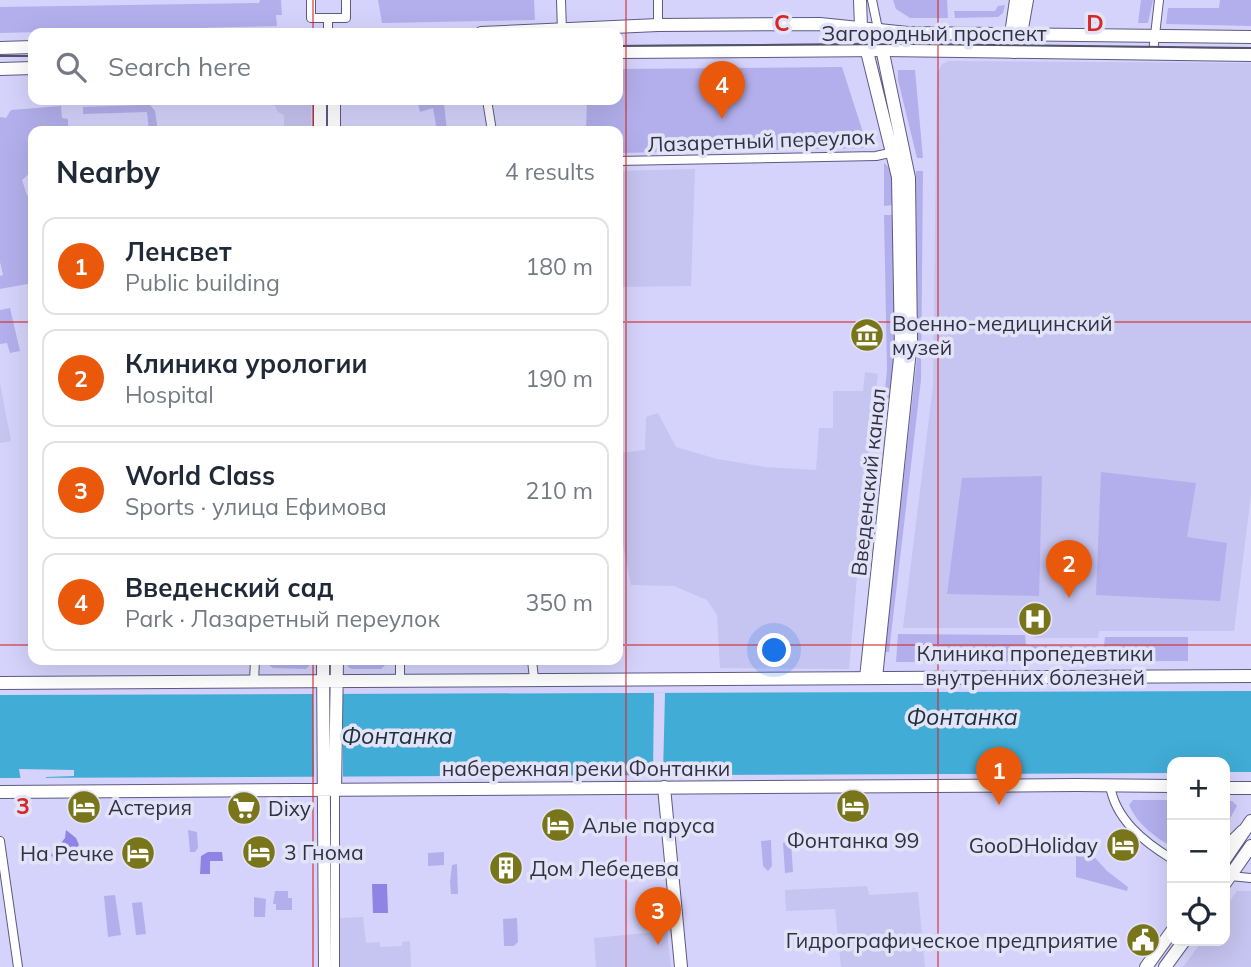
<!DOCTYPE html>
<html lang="en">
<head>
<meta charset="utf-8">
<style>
  :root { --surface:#fff; --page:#f2f2f3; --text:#1f2937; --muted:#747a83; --line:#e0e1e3; --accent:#ea580c }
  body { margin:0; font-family:Mulish,sans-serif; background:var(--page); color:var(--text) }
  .controls { position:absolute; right:21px; bottom:21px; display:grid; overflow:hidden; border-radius:14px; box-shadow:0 7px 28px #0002 }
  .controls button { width:63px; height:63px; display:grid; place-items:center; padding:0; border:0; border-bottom:2px solid var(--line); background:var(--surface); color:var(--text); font:35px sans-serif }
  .you { position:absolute; left:775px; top:651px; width:24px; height:24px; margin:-18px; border:5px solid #fff; border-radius:50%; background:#1a73e8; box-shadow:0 0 0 10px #1a73e833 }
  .badge { display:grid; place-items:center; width:46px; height:46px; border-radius:50%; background:var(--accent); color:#fff; font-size:23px; font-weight:700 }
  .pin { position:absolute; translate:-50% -58px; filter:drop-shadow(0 2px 4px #0008) }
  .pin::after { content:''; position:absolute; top:37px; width:24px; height:21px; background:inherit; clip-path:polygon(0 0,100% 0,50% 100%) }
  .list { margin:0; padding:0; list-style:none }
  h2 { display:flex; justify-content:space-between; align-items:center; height:91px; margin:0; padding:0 28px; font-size:30px }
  h2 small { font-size:23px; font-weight:400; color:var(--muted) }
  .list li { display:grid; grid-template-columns:46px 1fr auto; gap:21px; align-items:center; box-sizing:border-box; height:98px; margin:0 14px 14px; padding:0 14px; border:2px solid var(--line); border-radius:14px }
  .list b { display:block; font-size:26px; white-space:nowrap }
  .list p { margin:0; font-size:23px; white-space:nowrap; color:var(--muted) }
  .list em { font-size:23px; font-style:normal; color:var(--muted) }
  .icon { flex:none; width:38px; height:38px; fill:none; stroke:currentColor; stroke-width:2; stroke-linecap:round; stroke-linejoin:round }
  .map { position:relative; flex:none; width:1251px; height:967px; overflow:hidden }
  .search { position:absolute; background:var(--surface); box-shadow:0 7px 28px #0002; left:28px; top:28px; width:595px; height:77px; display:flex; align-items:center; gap:18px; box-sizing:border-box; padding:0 24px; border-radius:14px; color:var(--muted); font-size:26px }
  .panel { position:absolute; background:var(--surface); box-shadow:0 7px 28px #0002; left:28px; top:126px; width:595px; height:539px; border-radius:14px }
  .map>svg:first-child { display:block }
</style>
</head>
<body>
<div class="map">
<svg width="1251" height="967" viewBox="0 0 1251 967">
  <rect width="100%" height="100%" fill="#d5d3fb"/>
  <path fill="#c6c4f0" d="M949,61l302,2v432l-17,136h-135l-1,7h-64l-1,-10h-130l30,-242 4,-312 5,-10z
    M272,100h39v31h-27v-16l-6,-3z
    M695,169l-4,117 -73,1v-116z
    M865,372l13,2 -12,99 -17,196 -129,-1 -3,-53 -10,-15 -33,-14 -43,-1 -13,-66v-66l27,-3 1,-33 12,-4 18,34 41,12 48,8 51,3 3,-42h14v-37h30z
    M0,383l11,58 -11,2z
    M867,886l2,9 49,-3 7,75h-84l-6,-58 -49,2 -1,-21z
    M1237,891h14v76h-68l19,-26h23v-33z
    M363,917l3,26 14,-1v5l22,-1v-4l8,-1 1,26h-71v-49z
    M667,931l4,36h-75l-2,-29z"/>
  <path fill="#b3afec" d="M260,0h21l1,15h-6l1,11 -277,7v-26l259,-4z
    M378,0h156l1,20 -153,3z
    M893,0h54l1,18h-38l-14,-9z
    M1141,0h12l-5,23h-10z
    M1220,0h31v26l-85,-2 2,-16h51z
    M1005,5l-2,8 -5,4 -43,1 -1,-7h41l3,-5z
    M842,67l26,81 -250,5v-22h-32l1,-31h31v-31z
    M898,70h17l8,88h-6l-19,-78z
    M439,100l5,3 3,28h-10l-4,-23 -13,4 -2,-9z
    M142,105h8l5,6 3,20h-9l-2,-19 -64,2v-7z
    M61,106l1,12 6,1v7l-5,3v2h-30v41h-2l-9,8 5,15 6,3v85l-33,6v-13l3,-1 -3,-13v-145l6,1 5,-8z
    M884,163l8,7v35l-8,1z
    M916,171h7l-2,209 -32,272h-5l33,-294z
    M884,215h9l2,147 -4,35 -7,3 3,-30z
    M10,308l10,43 -10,2 -3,-10 -7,1v-34z
    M1101,472l95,11 -9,54 40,6 -7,58 -124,-6z
    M1042,476l-3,120 -92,-2 15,-116z
    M898,634l127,1 1,10 78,1 1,-9h83v24l-292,1z
    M270,660h40l-1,6 -3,3 -33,-1 -4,-3z
    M347,660h38v5l-4,4h-29l-4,-2z
    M1133,800h39v47c-17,-10 -35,-23 -43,-42z
    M1225,801h7l5,5 -12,21z
    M188,830l9,2 1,16 -3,4h-5z
    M771,840l1,26 -4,5 -5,-5 -2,-25z
    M791,842l2,30 -8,1 -2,-30z
    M1081,847l7,3 19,21 21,16 -1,4 -51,-14v-28z
    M444,852v13l-16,1v-13z
    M457,864l1,30h-7l-1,-12 2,-17z
    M275,891h13v7h4v12h-16v-6h-3z
    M115,895l6,40 -13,2 -4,-41z
    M254,897l12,2 -1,18h-11z
    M142,902l4,32 -10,1 -4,-32z
    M517,918l1,24 -4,4h-10l-1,-27z"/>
  <path fill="#8f84e5" d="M66,830l10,8 3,7 -8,8 -17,7 -3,-5 14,-17z
    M208,852h14l1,9h-13v13h-10l1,-18z
    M372,884h15l1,29h-15z"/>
  <path fill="#41acd5" d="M1251,691v81h-26v-10h-53v11l-1172,5v-83z"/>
  <path fill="#d5d3fb" d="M654,693h11l-2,82h-10z
    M313,694h30v83h-29z
    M19,769l55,1v6l-28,1v4h-25z"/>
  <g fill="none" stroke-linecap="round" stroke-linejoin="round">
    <g stroke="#5d5a84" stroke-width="10">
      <path id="street" d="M311,0v18h35v-18
        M561,0l1,31
        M658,0v25
        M872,0l6,29
        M328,18v15
        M1153,53l6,-53
        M487,100l5,31
        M618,161l258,-5 18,-4
        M400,660v20
        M532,660l2,19
        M254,681l1,-21
        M1110,785c5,34 34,57 62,74
        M0,841l18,126
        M1225,846l16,-16
        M1230,876l21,2
        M335,967v-178"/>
    </g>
    <g stroke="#5d5a84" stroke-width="14">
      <path id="secondary" d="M860,0l1,27 37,150 3,172 -35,329
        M1013,45l-2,-11 5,-34
        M1014,52l7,-18 6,-34
        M320,100v31
        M334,100v31
        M323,660l2,307
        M876,678l35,-338 -2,-162 -31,-149
        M0,683l1251,-7
        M664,787l17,180
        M1225,788h26
        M335,789l2,-129
        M0,792l1076,-7 96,1"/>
    </g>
    <g stroke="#5d5a84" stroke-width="14">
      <path id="primary" d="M481,33l177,-8 162,-1 88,9 343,4
        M0,48l33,-1
        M618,52l265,-2 368,5
        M0,69l33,-1
        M1225,859l26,-38
        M1225,883l26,-37
        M1146,967l26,-36
        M1165,967l19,-26"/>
    </g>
    <use href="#street" stroke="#fff" stroke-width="8"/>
    <use href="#secondary" stroke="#fff" stroke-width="12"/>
    <use href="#primary" stroke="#fff" stroke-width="12"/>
    <path stroke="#535269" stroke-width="2" d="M618,46l291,-2 342,4
      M0,56h33"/>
  </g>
  <path fill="none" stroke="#d62828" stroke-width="2" stroke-opacity="0.55" d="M313,0v33M626,0v967M938,0v967M313,100v31M0,322h33M618,322h633M0,645h33M618,645h633M313,660v307"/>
  <defs>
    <g id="museum-disc" transform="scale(1.75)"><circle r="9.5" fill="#79751a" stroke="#e3e3f7"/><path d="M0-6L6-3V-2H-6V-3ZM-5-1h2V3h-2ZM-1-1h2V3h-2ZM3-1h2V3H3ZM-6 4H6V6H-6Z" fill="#fff"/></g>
    <g id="hospital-disc" transform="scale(1.75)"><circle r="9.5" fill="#79751a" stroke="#e3e3f7"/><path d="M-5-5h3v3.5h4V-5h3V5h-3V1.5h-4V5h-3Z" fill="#fff"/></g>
    <g id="hotel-disc" transform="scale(1.75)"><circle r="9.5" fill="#79751a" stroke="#e3e3f7"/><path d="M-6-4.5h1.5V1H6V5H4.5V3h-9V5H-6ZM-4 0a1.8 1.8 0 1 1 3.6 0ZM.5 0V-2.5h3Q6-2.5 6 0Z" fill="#fff"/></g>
    <g id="supermarket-disc" transform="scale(1.75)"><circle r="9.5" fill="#79751a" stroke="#e3e3f7"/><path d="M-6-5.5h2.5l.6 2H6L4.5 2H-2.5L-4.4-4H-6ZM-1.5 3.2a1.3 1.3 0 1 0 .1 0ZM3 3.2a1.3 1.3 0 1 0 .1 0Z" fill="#fff"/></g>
    <g id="building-disc" transform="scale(1.75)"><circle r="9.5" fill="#79751a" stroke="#e3e3f7"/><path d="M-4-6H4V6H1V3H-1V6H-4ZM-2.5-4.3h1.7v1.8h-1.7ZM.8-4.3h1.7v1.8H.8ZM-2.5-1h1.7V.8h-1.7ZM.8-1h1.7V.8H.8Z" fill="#fff"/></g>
    <g id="civic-disc" transform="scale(1.75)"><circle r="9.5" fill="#79751a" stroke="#e3e3f7"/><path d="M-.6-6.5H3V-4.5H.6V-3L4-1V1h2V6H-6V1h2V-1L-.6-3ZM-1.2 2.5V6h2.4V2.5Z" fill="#fff"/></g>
  </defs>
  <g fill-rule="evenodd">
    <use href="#museum-disc" x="867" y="335"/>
    <use href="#hospital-disc" x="1035" y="619"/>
    <use href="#hotel-disc" x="853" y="806"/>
    <use href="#hotel-disc" x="84" y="807"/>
    <use href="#supermarket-disc" x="244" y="808"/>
    <use href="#hotel-disc" x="558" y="825"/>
    <use href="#hotel-disc" x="1123" y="845"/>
    <use href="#hotel-disc" x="259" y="852"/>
    <use href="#hotel-disc" x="138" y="853"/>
    <use href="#building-disc" x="506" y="868"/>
    <use href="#civic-disc" x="1143" y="940"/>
  </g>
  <g text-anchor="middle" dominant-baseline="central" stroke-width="7" stroke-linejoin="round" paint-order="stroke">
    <g font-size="21" fill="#323144" stroke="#e3e3f7">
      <text x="934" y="33">Загородный проспект</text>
      <text transform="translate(761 140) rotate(-2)">Лазаретный переулок</text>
      <text transform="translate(868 482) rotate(-84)">Введенский канал</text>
      <text x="586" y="768">набережная реки Фонтанки</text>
    </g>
    <g font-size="21" fill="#323144" stroke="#e3e3f7" text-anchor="start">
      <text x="892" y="323">Военно-медицинский<tspan x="892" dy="24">музей</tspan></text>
      <text x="1035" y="653" text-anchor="middle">Клиника пропедевтики<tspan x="1035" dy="24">внутренних болезней</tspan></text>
      <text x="108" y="807">Астерия</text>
      <text x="268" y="808">Dixy</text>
      <text x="582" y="825">Алые паруса</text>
      <text x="853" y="840" text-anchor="middle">Фонтанка 99</text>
      <text x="1098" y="845" text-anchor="end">GooDHoliday</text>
      <text x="284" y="852">3 Гнома</text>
      <text x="114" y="853" text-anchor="end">На Речке</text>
      <text x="530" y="868">Дом Лебедева</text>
      <text x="1118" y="940" text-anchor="end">Гидрографическое предприятие</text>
    </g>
    <g font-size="23" font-style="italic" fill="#1b323c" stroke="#e3e3f7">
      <text x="962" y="716">Фонтанка</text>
      <text x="397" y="735">Фонтанка</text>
    </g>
  </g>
  <g font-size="23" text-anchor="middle" font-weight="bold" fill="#d62828" stroke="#e3e3f7" stroke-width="7" stroke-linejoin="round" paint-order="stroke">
    <text x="782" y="31">C</text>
    <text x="1095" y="31">D</text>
    <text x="23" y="814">3</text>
  </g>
</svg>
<div class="controls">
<button>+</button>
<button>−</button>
<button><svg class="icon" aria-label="locate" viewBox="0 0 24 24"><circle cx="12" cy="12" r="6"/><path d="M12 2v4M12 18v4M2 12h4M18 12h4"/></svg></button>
</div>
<div class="you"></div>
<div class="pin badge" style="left:999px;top:805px">1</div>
<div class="pin badge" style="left:1069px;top:598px">2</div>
<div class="pin badge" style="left:658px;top:945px">3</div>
<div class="pin badge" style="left:722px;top:119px">4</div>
<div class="search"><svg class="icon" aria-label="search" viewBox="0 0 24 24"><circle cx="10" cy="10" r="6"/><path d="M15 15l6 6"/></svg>Search here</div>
<section class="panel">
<h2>Nearby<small>4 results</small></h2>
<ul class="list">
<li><span class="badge">1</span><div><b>Ленсвет</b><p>Public building</p></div><em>180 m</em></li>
<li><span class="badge">2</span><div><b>Клиника урологии</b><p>Hospital</p></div><em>190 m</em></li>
<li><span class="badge">3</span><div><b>World Class</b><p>Sports · улица Ефимова</p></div><em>210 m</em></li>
<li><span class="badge">4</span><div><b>Введенский сад</b><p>Park · Лазаретный переулок</p></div><em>350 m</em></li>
</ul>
</section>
</div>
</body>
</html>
